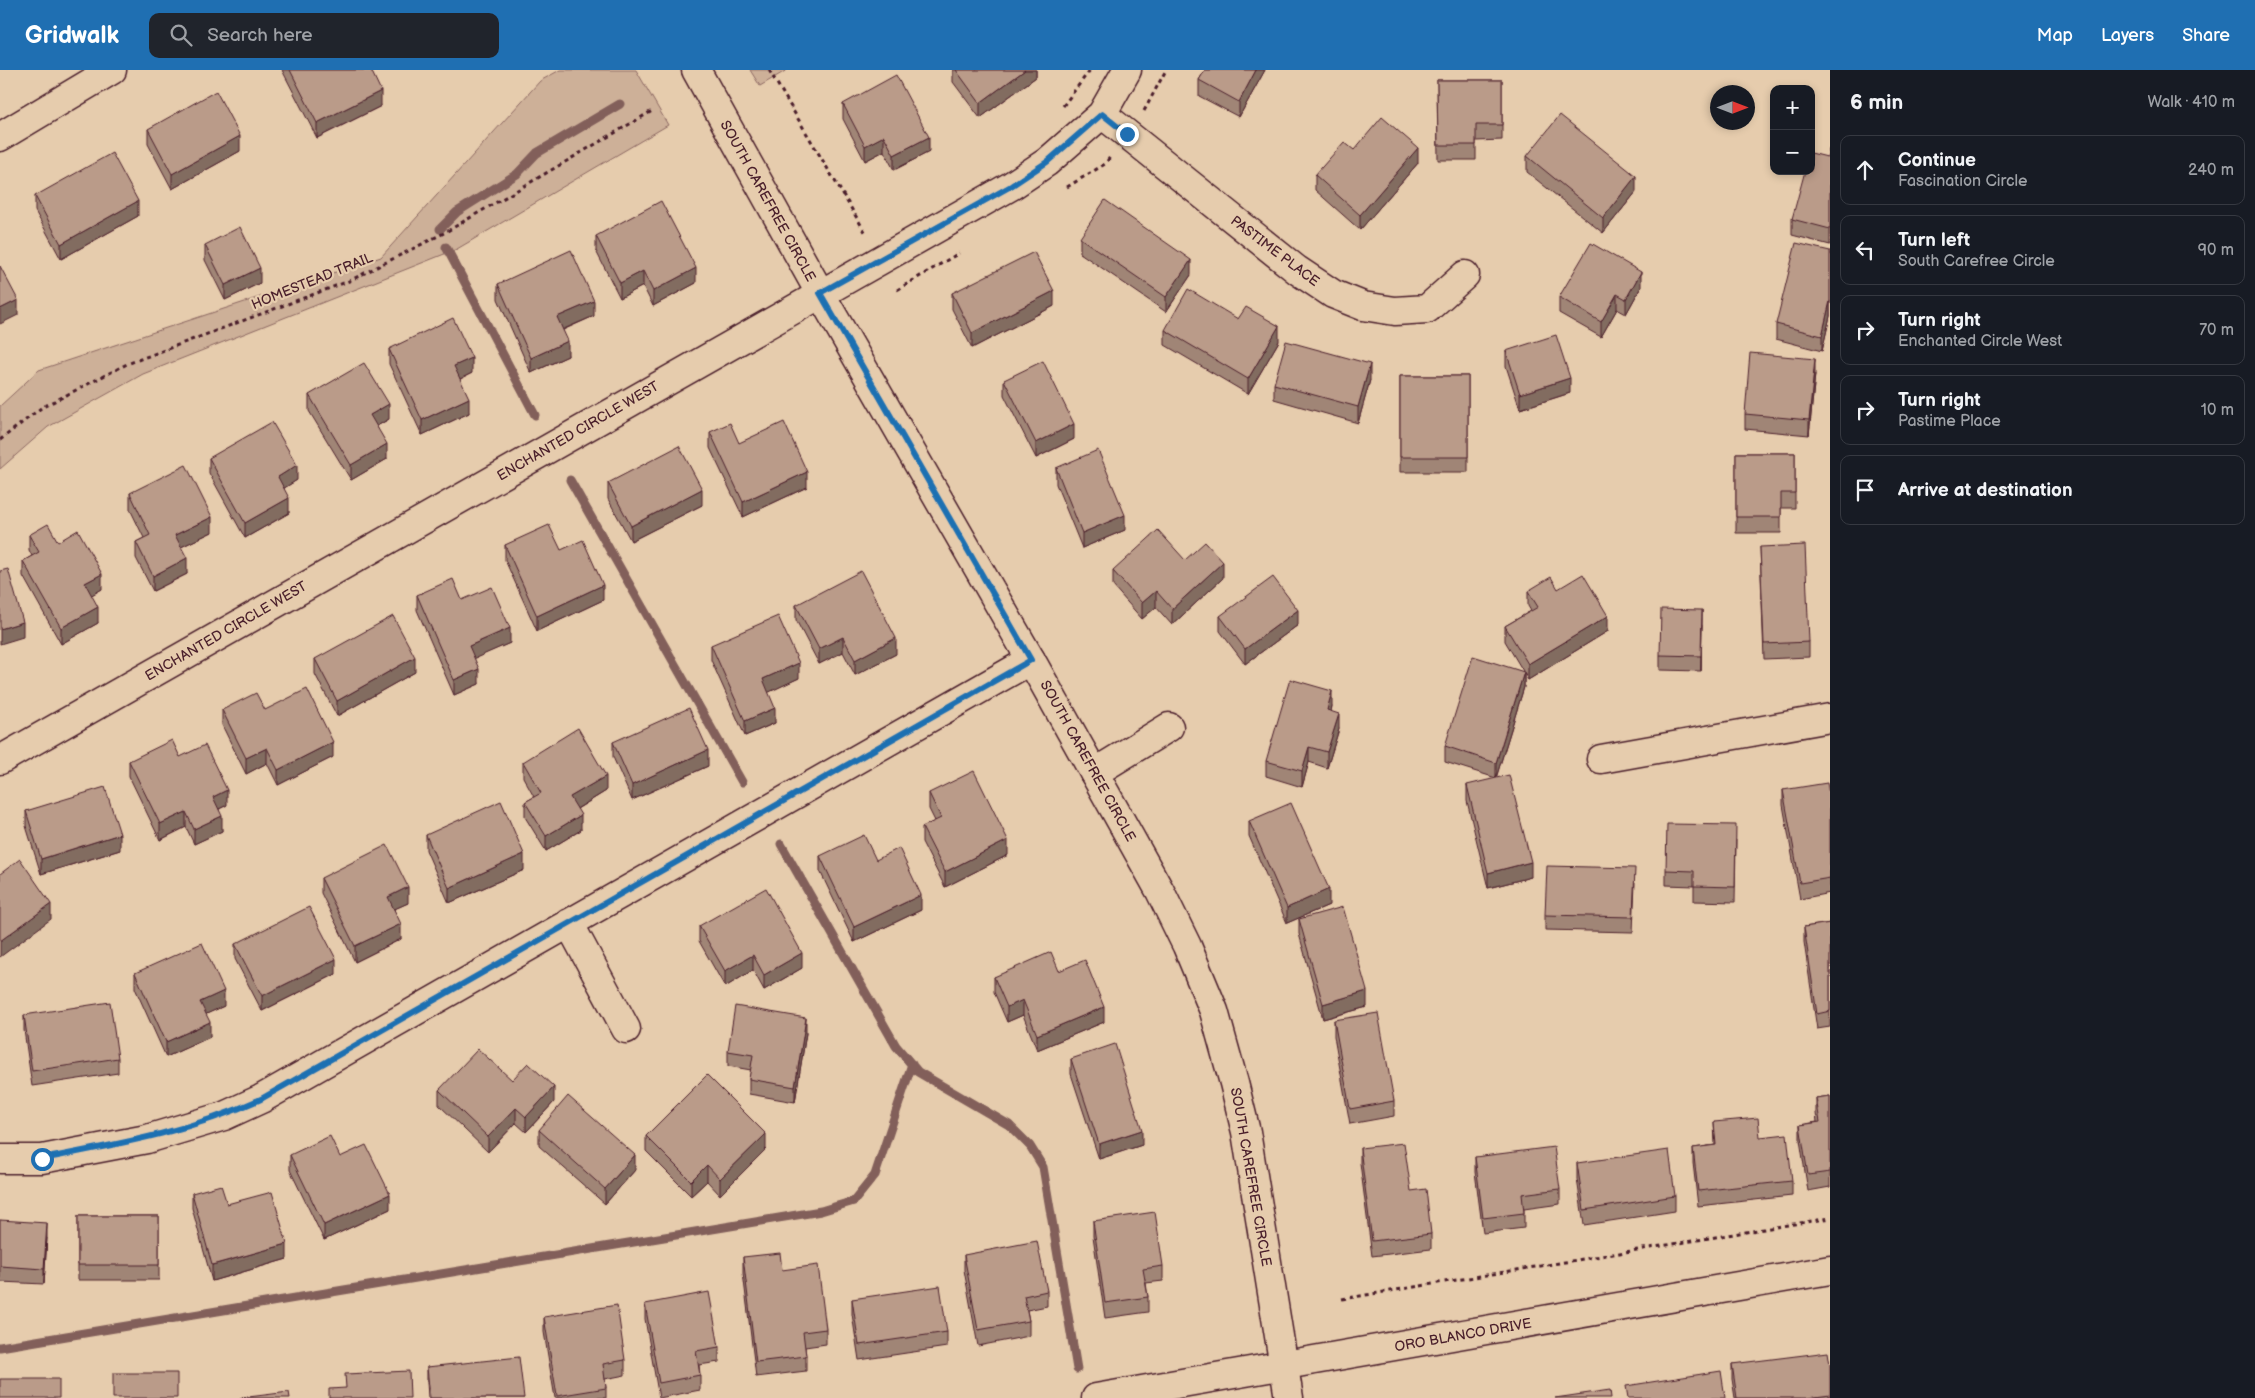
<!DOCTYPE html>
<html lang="en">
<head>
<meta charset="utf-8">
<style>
  :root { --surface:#171b24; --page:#20242c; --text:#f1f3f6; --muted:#9ea1a6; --line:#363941; --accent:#1f6fb2 }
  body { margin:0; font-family:"Balsamiq Sans",sans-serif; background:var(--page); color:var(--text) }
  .controls { position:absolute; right:15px; top:15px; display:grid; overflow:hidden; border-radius:10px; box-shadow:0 2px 8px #0003 }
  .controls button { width:45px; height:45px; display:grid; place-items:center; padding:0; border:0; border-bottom:1px solid var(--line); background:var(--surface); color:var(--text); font:25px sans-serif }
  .compass { position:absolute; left:1710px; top:15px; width:45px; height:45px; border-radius:50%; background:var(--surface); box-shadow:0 2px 8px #0003; rotate:90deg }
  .stop { position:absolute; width:15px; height:15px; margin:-11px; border:4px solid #1f6fb2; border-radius:50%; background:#fff }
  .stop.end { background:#1f6fb2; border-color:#fff; box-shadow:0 1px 5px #0008 }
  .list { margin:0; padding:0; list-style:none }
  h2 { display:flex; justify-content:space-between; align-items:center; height:65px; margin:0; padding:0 20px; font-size:21px }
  h2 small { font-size:16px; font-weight:400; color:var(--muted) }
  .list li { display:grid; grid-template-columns:32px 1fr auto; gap:15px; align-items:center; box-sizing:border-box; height:70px; margin:0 10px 10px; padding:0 10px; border:1px solid var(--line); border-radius:10px }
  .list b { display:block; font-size:19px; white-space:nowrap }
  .list p { margin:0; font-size:16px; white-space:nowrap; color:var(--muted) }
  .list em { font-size:16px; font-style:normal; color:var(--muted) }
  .icon { flex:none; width:28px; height:28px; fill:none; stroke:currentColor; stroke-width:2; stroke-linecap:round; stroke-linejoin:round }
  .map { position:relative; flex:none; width:1830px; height:1328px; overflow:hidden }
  header { display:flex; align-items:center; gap:30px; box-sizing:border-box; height:70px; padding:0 25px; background:var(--accent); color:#fff }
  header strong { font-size:24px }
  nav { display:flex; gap:28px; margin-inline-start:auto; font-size:18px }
  .search { width:350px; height:45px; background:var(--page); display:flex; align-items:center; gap:12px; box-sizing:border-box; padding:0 18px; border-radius:10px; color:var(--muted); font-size:19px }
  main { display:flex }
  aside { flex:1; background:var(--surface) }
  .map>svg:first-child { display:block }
</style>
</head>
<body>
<header>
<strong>Gridwalk</strong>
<div class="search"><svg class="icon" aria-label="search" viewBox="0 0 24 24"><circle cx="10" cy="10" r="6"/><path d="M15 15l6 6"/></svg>Search here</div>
<nav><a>Map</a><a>Layers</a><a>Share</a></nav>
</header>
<main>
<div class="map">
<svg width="1830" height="1328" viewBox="0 0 1830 1328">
  <rect width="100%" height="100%" fill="#e6ccad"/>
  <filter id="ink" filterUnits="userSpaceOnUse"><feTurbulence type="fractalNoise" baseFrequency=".02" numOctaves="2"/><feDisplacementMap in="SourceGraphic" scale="10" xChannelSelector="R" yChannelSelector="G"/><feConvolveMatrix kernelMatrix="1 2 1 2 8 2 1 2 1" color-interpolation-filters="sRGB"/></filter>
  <g filter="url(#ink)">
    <path fill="#cdb098" stroke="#8c6862" d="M560,0h76l32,55 -211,124 -314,125 -95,53 -48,42v-63l39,-36 342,-113 159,-176z
      M750,0h37l-27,16z"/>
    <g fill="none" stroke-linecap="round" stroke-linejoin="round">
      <path stroke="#825e5a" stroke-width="9" d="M440,159l17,-17 60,-38 20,-21 83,-49
        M446,177l89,168
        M570,410l172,302
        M781,774l115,202 22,26 91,53 21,21 13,21 34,202
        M0,1277l821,-136 33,-10 21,-26 37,-111"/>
      <g stroke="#4a1f2b" stroke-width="31">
        <path id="minor" d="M1102,44l195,156 36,24 30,12 32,5 32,-2 38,-34
          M0,67l112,-67
          M1601,689l229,-41
          M0,690l1011,-574 36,-24 55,-48 25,-44
          M1094,703l75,-46
          M569,853l57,106
          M0,1089h42l105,-20 77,-23 37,-17 770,-439
          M1096,1328l734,-128"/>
      </g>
      <g stroke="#4a1f2b" stroke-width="31">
        <path id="major" d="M696,0l124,223 211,367 129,231 27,55 27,65 20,72 12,49 43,266"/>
      </g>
      <path stroke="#4a1f2b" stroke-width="3" stroke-dasharray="4 4" stroke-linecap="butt" d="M769,0l98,165
        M1063,36l27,-36
        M1144,41l22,-41
        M1067,117l38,-23 5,-7
        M897,220l62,-37
        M0,370l41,-32 86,-44 222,-83 95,-48 208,-122
        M1342,1229l488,-81"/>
      <use href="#minor" stroke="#e6ccad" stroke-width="28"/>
      <use href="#major" stroke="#e6ccad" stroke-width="28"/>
    </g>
    <path fill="#a08576" stroke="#4a1f2b" d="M282,0h89l10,36 -64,32z
      M953,0h83v7l-56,41 -27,-36z
      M1205,0h60l-26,47 -40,-21v-16z
      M1437,10h65v60l-26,1v19h-38z
      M843,34l86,48 -35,18 -10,-19 -19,10 -22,-42z
      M148,59l92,22 -68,38 -24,-45z
      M1830,76v99l-38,-10v-16l35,-62z
      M1354,80l64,13 -58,67 -45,-40v-15z
      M1527,86l109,36 -33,41 -76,-61z
      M35,126l103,20 -77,43 -26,-48z
      M596,166l100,47 -43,23 -10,-20 -23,12 -24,-47z
      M1080,168l111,37 -25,37 -86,-59z
      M205,175l55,38 -35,17 -20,-40z
      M1830,181v65l-8,35 -46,-12v-15z
      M498,214l96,32 -31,14 5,26 -37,17 -33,-74z
      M1641,217l-15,27 -9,-5 -16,28 -42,-24v-16z
      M952,223l102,13 -82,42 -20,-39z
      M1238,249l41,22 -31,53 -83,-49v-15z
      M389,279l83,24 -12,6 9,34 -47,22 -33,-71z
      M1506,281l64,42 -50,16 -14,-43z
      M1815,304l-6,61 -64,-6v-15z
      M1400,306h68v96h-68z
      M1004,310l70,59 -38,19 -32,-63z
      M1370,310l-12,43 -84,-24v-15z
      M309,325l80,24 -12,7 10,33 -36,21 -42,-69z
      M710,362l29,11 68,44 -64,30 -33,-69z
      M1736,383h59v55h-14v25h-45z
      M209,388l88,22 -13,8 5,25 -44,25 -36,-65z
      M1056,398l69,62 -43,18 -26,-64z
      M608,413l94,22 -71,36 -23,-42z
      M130,423l82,39 -31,15 6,27 -34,17 -17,-33v-16l8,-4 -14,-29z
      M29,465l29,7 44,47 -11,6 7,28 -37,21 -38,-68v-15l9,-5 -3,-6z
      M505,475l56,5 42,50 -66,31 -32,-71z
      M1760,477l49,95v15l-45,2z
      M1185,490l38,18 -51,47 -16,-18 -14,12 -29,-33v-15z
      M1558,519l50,42 -80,49 -4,-7v14l-28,91 -51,-16v-16l78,-75 -18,-30v-15l26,-15 -3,-5v-15z
      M417,525l45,5 48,43 -36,15 5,26 -25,11 -37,-85z
      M796,535l100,49 -41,21 -12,-23 -24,12 -23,-44z
      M1220,546l78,9 -53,39 -25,-33z
      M1702,555l-1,46 -41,-1v-15z
      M711,575l88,33 -31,14 7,31 -30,13 -34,-76z
      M315,589l100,13 -78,44 -22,-42z
      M1332,636l-1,6 8,17 -12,39 -18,-6 -7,25 -36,-11v-15z
      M222,640h43l68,47 -55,28 -11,-22 -21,11 -24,-49z
      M613,672l95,24 -76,34 -19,-43z
      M180,687l47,48 -8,4 3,22 -28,13 -8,-17 -26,13 -31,-64v-15z
      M523,692l83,29 -29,18 4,21 -35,21 -21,-34v-15l9,-5 -11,-20z
      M1467,715l64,92 -43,11 -21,-87z
      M1783,720l47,10v93l-30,6 -17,-94z
      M929,723l79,62 -63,32 -23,-45v-15l13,-6 -6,-12z
      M26,741l94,39 -79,24 -15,-48z
      M1249,751l80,84 -42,18 -38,-87z
      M426,765l98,35 -75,33 -23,-53z
      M1736,770l-1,62 -41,-1v-15l-28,-1v-15z
      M820,786l56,4 45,50 -67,32 -34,-71z
      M321,808l87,25 -14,6 7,30 -46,23 -34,-69z
      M1635,813l-2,49 -88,-2v-15z
      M1299,849l68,88 -44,12 -24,-85z
      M1830,853v104l-13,2 -13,-87v-15z
      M699,856l103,42 -38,22 -11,-20 -28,17 -26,-46z
      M235,874l101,30 -74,37 -27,-52z
      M1059,901l45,51 -67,28 -14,-35 -16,7 -13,-30v-15z
      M135,903l89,33 -18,8 4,23 -44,20 -31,-69z
      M24,945l94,43v15l-86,13 -8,-56z
      M1334,950l60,81v15l-44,8 -16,-88z
      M806,963l-11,69 -46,-8v-15l2,-9 -23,-4v-15z
      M1071,989l71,86 -43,14 -28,-85z
      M512,1010l42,22 -28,30 -10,-9 -28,29 -49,-47v-15z
      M1830,1026v91l-22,4 -8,-51v-15l17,-3 -1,-9v-15z
      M1714,1052l78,59v15l-94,10 -5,-43v-15l22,-3z
      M539,1060l96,40 -30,34 -66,-58z
      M646,1066l120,13 -46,46 -13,-14 -16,15 -45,-45z
      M1360,1078l51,43 20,43v15l-59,7 -12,-93z
      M290,1085l100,54 -66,31 -34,-70z
      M1475,1087l85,32v15l-36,5v19l-41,5 -8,-61z
      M1577,1093l98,33v15l-91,14 -7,-46z
      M192,1123l95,66 -75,22 -20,-73z
      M78,1146h81v64h-81z
      M0,1150l47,18 -3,46 -44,-2z
      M1093,1151l70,45v15l-17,2 2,14v15l-43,6 -12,-82z
      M964,1185l83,36v15l-20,4 2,11v15l-51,10 -14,-76z
      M743,1187l39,13 44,59v15l-21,3 1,9v15l-50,6 -13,-104z
      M852,1229l95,33v15l-88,13 -7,-46z
      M645,1234l74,43v15l-20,3 1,10v15l-41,8 -14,-79z
      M544,1247l81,43v15l-20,4 1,9v10h-51l-11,-66z
      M1732,1294l98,1v33h-95l-3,-19z
      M427,1297l97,31h-96l-1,-16z"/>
    <path fill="#826c60" stroke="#4a1f2b" d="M1025,0h11v7l-56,41v-15z
      M1256,0h9l-26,47v-15z
      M381,21v15l-64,32v-15z
      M240,66v15l-68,38v-15z
      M884,66v15l-19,10v-15z
      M929,67v15l-35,18v-15z
      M1418,78v15l-58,67v-15z
      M1636,106v16l-33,41v-15z
      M138,131v15l-77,43v-15z
      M1191,190v15l-25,37v-15z
      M260,198v15l-35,17v-15z
      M696,198v15l-43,23v-15z
      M643,201v15l-23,12v-15z
      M1641,202v15l-15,27v-15z
      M1054,221v15l-82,42v-15z
      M1617,224v15l-16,28v-15z
      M18,230v15l-18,9v-15z
      M594,231v15l-37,16v-15z
      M1830,231v15l-8,35v-15z
      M1279,256v15l-31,53v-15z
      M568,271v15l-37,17v-15z
      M472,288v15l-18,9v-16z
      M1815,289v15l-6,61v-15z
      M1370,294v16l-12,43v-16z
      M1570,308v15l-50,16v-15z
      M469,328v15l-47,22v-15z
      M389,334v15l-19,11v-15z
      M1074,354v15l-38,19v-15z
      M387,374v15l-36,21v-15z
      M297,395v15l-19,12v-15z
      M807,402v15l-64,30v-15z
      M702,419v16l-71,36v-15z
      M289,428v15l-44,25v-15z
      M1125,445v15l-43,18v-15z
      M212,447v15l-37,18v-15z
      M187,488v16l-34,17v-15z
      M1223,492v16l-51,47v-16z
      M102,504v15l-17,10v-16z
      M603,515v15l-66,31v-15z
      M1156,521v16l-14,12v-16z
      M98,537v16l-37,21v-16z
      M1298,540v15l-53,39v-15z
      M1702,540v15l-1,46v-15z
      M1608,546v15l-80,49v-16z
      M23,552v15l-23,7v-15z
      M510,558v15l-41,18v-15z
      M843,567v15l-24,12v-15z
      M896,568v16l-41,21v-15z
      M415,587v15l-78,44v-15z
      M799,593v15l-36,17v-16z
      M479,599v15l-25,11v-15z
      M1524,602v15l-28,91v-15z
      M1332,621v15l-5,19v-15z
      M775,638v15l-30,13v-15z
      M1339,644v15l-12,39v-16z
      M333,672v15l-55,28v-15z
      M1309,677v15l-7,25v-16z
      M267,678v15l-21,11v-16z
      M708,680v16l-76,34v-15z
      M606,706v15l-36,22v-16z
      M227,720v15l-14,7v-15z
      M186,742v15l-26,13v-16z
      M581,745v15l-35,21v-15z
      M222,746v15l-28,13v-15z
      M120,764v16l-79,24v-15z
      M1008,770v15l-63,32v-15z
      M524,784v16l-75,33v-15z
      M1531,792v15l-43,11v-15z
      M408,817v16l-20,9v-15z
      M1329,819v16l-42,18v-15z
      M921,825v15l-67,32v-15z
      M51,834v15l-51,38v-16z
      M401,854v15l-46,23v-16z
      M802,883v15l-38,22v-15z
      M753,885v15l-28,17v-16z
      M336,889v15l-74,37v-15z
      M224,921v15l-24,11v-15z
      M1367,921v16l-44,12v-15z
      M1023,930v15l-16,7v-15z
      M1104,937v15l-67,28v-15z
      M806,948v15l-11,69v-15z
      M210,952v15l-44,20v-15z
      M554,1017v15l-28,30v-15z
      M516,1038v15l-28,29v-15z
      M1142,1060v15l-43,14v-15z
      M766,1064v15l-46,46v-16z
      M635,1085v15l-30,34v-15z
      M707,1095v16l-16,15v-15z
      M390,1124v15l-66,31v-15z
      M47,1153v15l-3,46v-15z
      M287,1174v15l-75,22v-16z"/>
    <path fill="#ba9b89" stroke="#4a1f2b" d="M290,0h81l10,21 -64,32z
      M956,0h69l-45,33z
      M1205,0h51l-17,32 -40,-22z
      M896,5l33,62 -35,18 -10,-19 -19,10 -22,-42z
      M1437,10h65v45h-26v20h-38z
      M216,21l24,45 -68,38 -24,-45z
      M1560,45l76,61 -33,42 -76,-62z
      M1382,47l36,31 -58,67 -45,-40 29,-33 10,8z
      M1830,76v83l-38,-10 13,-48h6v-18l16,4z
      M112,83l26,48 -77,43 -26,-48z
      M1105,130l86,60 -25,37 -86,-59z
      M661,131l35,67 -43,23 -10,-20 -23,12 -24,-47z
      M240,157l20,41 -35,17 -20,-40z
      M1591,173l50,29 -15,27 -9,-5 -16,28 -42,-25z
      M1796,173l34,8v50l-8,35 -46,-12z
      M571,180l23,51 -37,16 11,24 -37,17 -33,-74z
      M1034,182l20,39 -82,42 -20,-40z
      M0,196l18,34 -18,9z
      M1188,219l50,30 8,-12 33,19 -31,53 -83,-49z
      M453,248l19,40 -18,8 15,32 -47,22 -33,-71z
      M1556,265l14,43 -50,16 -14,-43z
      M1286,271l84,23 -12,43 -84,-23z
      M1750,283l65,6 -6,61 -64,-6z
      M1043,291l31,63 -38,19 -32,-63z
      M364,293l25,41 -19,11 17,29 -36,21 -42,-70z
      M1400,306h68v81h-68z
      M272,352l25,43 -19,12 11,21 -44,25 -36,-65z
      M784,352l23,50 -64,30 -33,-70 20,-9 9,20z
      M679,376l23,43 -71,37 -23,-43z
      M1098,380l27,65 -43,18 -26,-65z
      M1736,383h59v40h-14v24h-45z
      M186,395l26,52 -37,18 12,23 -34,18 -17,-34 14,-7 -20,-42z
      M48,454l10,18 20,-12 24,44 -17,9 13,24 -37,21 -38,-67 16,-9 -10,-17z
      M549,455l12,25 22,-10 20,45 -66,31 -32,-71z
      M1158,460l27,30 20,-18 18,20 -51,47 -16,-18 -14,12 -29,-32z
      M1805,475l4,97 -45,2 -4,-97z
      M8,499l15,53 -23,7v-58z
      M861,501l35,67 -41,22 -12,-23 -24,12 -23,-44z
      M1583,504l25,42 -80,48 -23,-38 33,-19 -10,-16 23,-14 7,12z
      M1273,507l25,33 -53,39 -25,-33z
      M453,509l9,21 30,-13 18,41 -41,18 10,23 -25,11 -37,-85z
      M1661,539l41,1 -1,46 -41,-1z
      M393,546l22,41 -78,44 -22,-42z
      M778,546l21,47 -36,16 12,29 -30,13 -34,-76z
      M1473,586l51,16 -28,91 -51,-17z
      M1290,609l42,12 -5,19 12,4 -12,38 -18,-5 -7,24 -36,-10z
      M307,619l26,53 -55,28 -11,-22 -21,10 -24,-48 34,-17 9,17z
      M689,638l19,42 -76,35 -19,-43z
      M578,658l28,48 -36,21 11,18 -35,21 -21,-34 16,-9 -18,-31z
      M172,670l8,17 25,-12 22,45 -14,7 9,19 -28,13 -8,-17 -26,12 -31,-63z
      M974,701l34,69 -63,32 -23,-45 19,-9 -12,-25z
      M1509,705l22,87 -43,11 -21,-88z
      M1827,713l3,17v78l-30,5 -17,-93z
      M105,717l15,47 -79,25 -15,-48z
      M501,731l23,53 -75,34 -23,-53z
      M1291,733l38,86 -42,19 -38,-87z
      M1667,754l69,1 -1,62 -41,-1v-15l-28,-1z
      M864,765l12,25 23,-12 22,47 -67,32 -34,-71z
      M387,775l21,42 -20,10 13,27 -46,22 -34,-68z
      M20,789l31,45 -51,37v-67z
      M1547,796l88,2 -2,49 -88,-2z
      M766,818l36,65 -38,22 -11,-20 -28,16 -26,-45z
      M309,837l27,52 -74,37 -27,-52z
      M1343,837l24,84 -44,13 -24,-85z
      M1830,853v88l-13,3 -13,-87z
      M202,873l22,48 -24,11 10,20 -44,20 -31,-69z
      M1051,882l8,19 26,-11 19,47 -67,28 -14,-35 -16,7 -13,-30z
      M110,932l8,56 -86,13 -8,-56z
      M735,936l71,12 -11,69 -46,-8 4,-24 -25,-4z
      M1378,943l16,88 -44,8 -16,-89z
      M1115,974l27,86 -43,14 -28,-85z
      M478,979l34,31 16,-17 26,24 -28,30 -10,-9 -28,29 -49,-47z
      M707,1005l59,59 -46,45 -13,-14 -16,16 -45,-45z
      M568,1026l67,59 -30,34 -66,-59z
      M1830,1026v76l-22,3 -8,-50 20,-3 -4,-24z
      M1758,1048l2,19 27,-3 5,47 -94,10 -5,-43 23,-3 -2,-23z
      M330,1066l10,21 26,-12 24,49 -66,31 -34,-70z
      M1404,1073l7,48 15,-2 5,45 -59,7 -12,-93z
      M1554,1077l6,42 -38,5 2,19 -41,5 -8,-61z
      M1669,1080l6,46 -91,14 -7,-47z
      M221,1115l6,19 45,-12 15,52 -75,21 -20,-72z
      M1155,1142l8,54 -20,3 5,28 -43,6 -12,-82z
      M78,1146h81v49h-81z
      M0,1150l47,3 -3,46 -44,-3z
      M1037,1171l10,50 -23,5 5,25 -51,9 -14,-75z
      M780,1183l2,17 36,-5 8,64 -23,3 3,24 -50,6 -13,-105z
      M940,1216l7,46 -88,13 -7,-46z
      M709,1222l10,55 -23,4 4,24 -41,8 -14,-79z
      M617,1235l8,55 -22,4 3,24 -49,8 -13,-79z
      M1828,1282l2,13v30l-23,3h-70l-5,-34z
      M519,1287l5,41h-94l-3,-31z
      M409,1301l1,27h-81v-9l17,-1 -1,-14z
      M1721,1301l4,27h-97l-2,-12z
      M113,1303h64v25h-64z
      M0,1309h59v19h-59z
      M1610,1320l1,8h-56z
      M289,1322l1,6h-50z"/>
  </g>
  <g fill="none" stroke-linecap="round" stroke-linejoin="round" filter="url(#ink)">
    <path stroke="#1f6fb2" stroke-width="6" d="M42,1089c77,-15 147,-27 219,-60l770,-439 -211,-367 191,-107 36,-24 55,-48 25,20"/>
  </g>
  <g text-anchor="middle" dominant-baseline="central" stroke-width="4.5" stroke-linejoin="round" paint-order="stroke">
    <g font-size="14" fill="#4a1f2b" stroke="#e6ccad">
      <text transform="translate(768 131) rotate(61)">SOUTH CAREFREE CIRCLE</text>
      <text transform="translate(1275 181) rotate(37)">PASTIME PLACE</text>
      <text transform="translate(312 211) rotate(-22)">HOMESTEAD TRAIL</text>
      <text transform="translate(578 361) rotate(-30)">ENCHANTED CIRCLE WEST</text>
      <text transform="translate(226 561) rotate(-30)">ENCHANTED CIRCLE WEST</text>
      <text transform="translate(1088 691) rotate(61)">SOUTH CAREFREE CIRCLE</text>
      <text transform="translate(1251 1107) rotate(80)">SOUTH CAREFREE CIRCLE</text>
      <text transform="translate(1463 1265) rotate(-10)">ORO BLANCO DRIVE</text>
    </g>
  </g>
</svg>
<div class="controls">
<button>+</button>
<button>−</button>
</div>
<svg class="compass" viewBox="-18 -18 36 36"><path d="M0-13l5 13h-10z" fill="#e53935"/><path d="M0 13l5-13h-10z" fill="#9ea1a6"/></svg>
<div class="stop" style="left:42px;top:1089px"></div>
<div class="stop end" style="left:1127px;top:64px"></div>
</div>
<aside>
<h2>6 min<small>Walk · 410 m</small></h2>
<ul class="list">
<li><svg class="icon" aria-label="ahead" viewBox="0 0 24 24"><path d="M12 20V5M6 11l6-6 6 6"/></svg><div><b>Continue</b><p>Fascination Circle</p></div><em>240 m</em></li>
<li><svg class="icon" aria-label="left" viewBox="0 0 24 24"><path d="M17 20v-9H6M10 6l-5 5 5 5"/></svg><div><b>Turn left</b><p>South Carefree Circle</p></div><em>90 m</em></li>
<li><svg class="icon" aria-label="right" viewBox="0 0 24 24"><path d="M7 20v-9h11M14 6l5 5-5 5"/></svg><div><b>Turn right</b><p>Enchanted Circle West</p></div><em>70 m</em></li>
<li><svg class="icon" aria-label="right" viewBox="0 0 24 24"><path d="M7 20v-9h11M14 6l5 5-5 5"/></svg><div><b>Turn right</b><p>Pastime Place</p></div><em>10 m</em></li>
<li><svg class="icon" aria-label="arrive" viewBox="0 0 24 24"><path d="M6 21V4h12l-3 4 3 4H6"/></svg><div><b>Arrive at destination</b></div></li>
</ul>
</aside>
</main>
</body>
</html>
